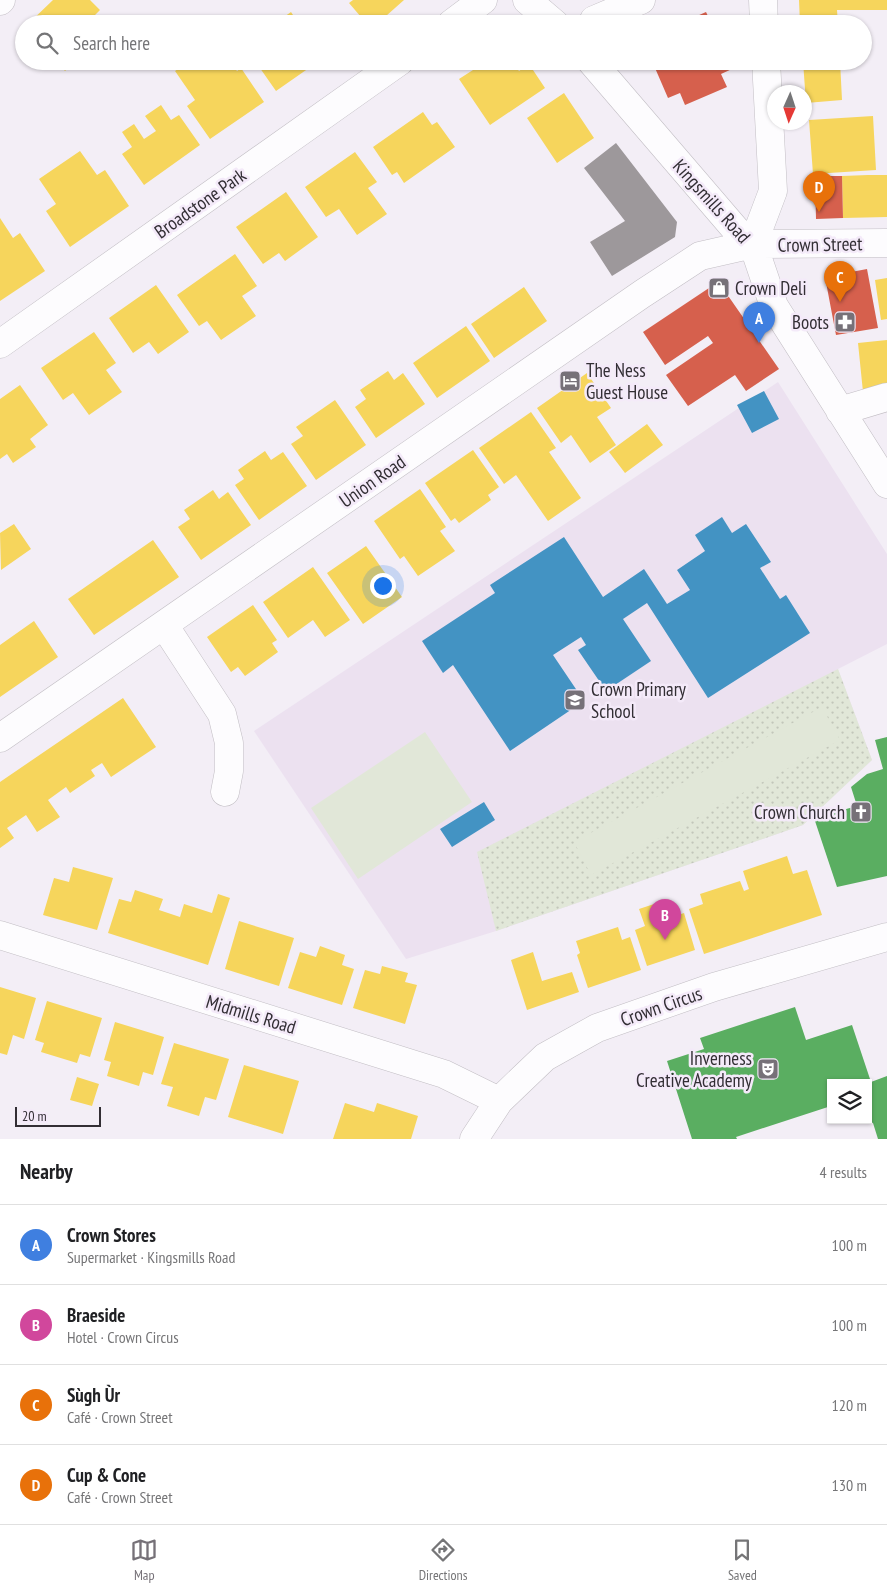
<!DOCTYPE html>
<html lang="en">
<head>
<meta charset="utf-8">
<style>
  :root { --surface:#fff; --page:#f6f6f6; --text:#202124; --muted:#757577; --line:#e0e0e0; --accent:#767178 }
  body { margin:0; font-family:"PT Sans Narrow",sans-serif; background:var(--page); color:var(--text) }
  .controls { position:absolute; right:15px; bottom:15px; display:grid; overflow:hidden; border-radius:0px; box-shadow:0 1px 4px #0004 }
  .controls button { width:45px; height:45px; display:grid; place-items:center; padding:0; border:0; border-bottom:1px solid var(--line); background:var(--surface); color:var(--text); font:25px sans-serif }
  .compass { position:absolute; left:767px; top:85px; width:45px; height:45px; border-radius:50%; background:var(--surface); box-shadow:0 1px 4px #0004; rotate:183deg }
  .scale { position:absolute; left:15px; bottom:12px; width:86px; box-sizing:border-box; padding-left:5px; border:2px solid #322e34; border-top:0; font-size:14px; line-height:18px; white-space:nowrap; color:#322e34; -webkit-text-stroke:4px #f4eaf9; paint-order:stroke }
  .you { position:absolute; left:382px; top:585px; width:18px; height:18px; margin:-12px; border:4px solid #fff; border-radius:50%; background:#1a73e8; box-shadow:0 0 0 8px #1a73e833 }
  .badge { display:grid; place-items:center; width:32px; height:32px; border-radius:50%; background:var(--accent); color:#fff; font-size:16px; font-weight:700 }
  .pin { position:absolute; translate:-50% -41px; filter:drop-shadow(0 1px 2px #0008) }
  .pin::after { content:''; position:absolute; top:26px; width:18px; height:15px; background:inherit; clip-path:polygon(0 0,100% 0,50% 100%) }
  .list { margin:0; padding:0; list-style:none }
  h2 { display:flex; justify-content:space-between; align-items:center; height:65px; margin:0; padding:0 20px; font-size:21px }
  h2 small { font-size:16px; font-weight:400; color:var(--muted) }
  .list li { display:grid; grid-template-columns:32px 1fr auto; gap:15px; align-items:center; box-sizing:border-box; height:80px; padding:0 20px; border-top:1px solid var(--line) }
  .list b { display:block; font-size:19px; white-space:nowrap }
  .list p { margin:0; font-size:16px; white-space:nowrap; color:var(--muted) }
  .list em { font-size:16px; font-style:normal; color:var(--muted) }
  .icon { flex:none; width:28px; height:28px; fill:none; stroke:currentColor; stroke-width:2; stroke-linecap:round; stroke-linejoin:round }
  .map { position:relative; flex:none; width:887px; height:1139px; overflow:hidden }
  .search { position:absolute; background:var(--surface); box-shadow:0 1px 4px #0004; left:15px; right:15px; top:15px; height:55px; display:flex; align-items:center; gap:12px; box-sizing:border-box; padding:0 18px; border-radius:28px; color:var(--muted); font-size:19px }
  .sheet { height:385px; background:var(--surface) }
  nav { display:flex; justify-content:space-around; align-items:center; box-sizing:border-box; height:70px; border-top:1px solid var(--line); background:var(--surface); font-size:14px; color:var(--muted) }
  nav a { display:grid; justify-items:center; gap:2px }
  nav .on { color:var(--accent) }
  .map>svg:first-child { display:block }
</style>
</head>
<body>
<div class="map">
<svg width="887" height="1139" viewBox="0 0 887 1139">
  <defs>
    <pattern id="grass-dots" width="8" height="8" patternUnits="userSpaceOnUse" patternTransform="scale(1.25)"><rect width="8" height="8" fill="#e1e7d8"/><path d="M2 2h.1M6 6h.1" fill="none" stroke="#c2c6ba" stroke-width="1.8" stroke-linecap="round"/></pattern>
  </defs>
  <rect width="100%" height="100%" fill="#f3eef6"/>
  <path fill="#ece1f0" d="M778,382l109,172v90l-49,25 34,91 -69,65 -307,106 -90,28 -152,-228z"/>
  <path fill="url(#grass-dots)" d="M838,669l34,91 -69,65 -307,106 -19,-79z"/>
  <path fill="#e1e7d8" d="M822,707l18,33 -249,135 -17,-33z
    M425,732l47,70 -114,77 -47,-71z"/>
  <path fill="#f6d55c" d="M53,0h37l10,10 -14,14h-58z
    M353,0h51l-27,24h-10l-18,-21z
    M799,0h88v10h-50l1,14h-38z
    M291,12l8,12h-25z
    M56,61h19l-10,10z
    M190,61h40l7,10 4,-3 23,34 -54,37 -23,-33 8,-6 -20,-29z
    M255,61h64l-43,30z
    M487,61h25l7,10 10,-7 16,24 -55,37 -31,-46z
    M803,61h37l2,39 -36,3z
    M564,93l30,45 -37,25 -30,-45z
    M161,105l10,15 8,-5 21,30 -56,40 -22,-31 10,-7 -10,-15 12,-8 10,15 12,-8 -11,-15z
    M423,112l9,13 5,-3 18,25 -51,36 -7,-11 -5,3 -19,-28z
    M873,116l3,54 -63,4 -4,-54z
    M80,151l17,24 8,-5 24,36 -59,41 -24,-36 10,-7 -17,-25z
    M355,152l22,30 -9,6 19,26 -30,21 -18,-26 -13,8 -21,-30z
    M868,175h19v42l-44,1 -1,-42z
    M286,192l32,45 -33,24 -6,-8 -16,11 -27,-37z
    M0,218l13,20 7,-5 25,38 -45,30z
    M235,254l22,32 -15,10 14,20 -35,24 -14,-19 -8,5 -22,-31z
    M887,278v41l-6,1 -6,-40z
    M156,285l33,47 -31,22 -9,-12 -16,11 -24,-35z
    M524,287l23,34 -53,37 -23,-34z
    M466,326l24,35 -53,37 -24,-35z
    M94,332l22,31 -10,7 16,22 -33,23 -16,-22 -10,7 -22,-32z
    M887,340v50l-24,2 -5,-49z
    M388,371l6,9 9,-7 22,31 -49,34 -21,-31 11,-8 -6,-9z
    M587,373l24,35 -14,9 19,28 -26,18 -19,-28 -10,8 -24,-35z
    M20,385l28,40 -18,14 6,8 -23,16 -6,-9 -7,5v-60z
    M335,400l31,45 -50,35 -25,-36 12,-8 -7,-9z
    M531,412l25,36 -7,4 32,46 -33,23 -32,-46 -12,9 -25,-36z
    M647,424l16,21 -38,28 -16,-21z
    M473,450l26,37 -11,8 3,5 -32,23 -4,-5 -4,3 -26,-38z
    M265,451l6,9 12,-8 24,34 -48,34 -24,-35 9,-6 -6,-9z
    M420,489l26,38 -6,4 15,20 -37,25 -14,-20 -4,3 -26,-38z
    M213,490l6,9 9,-7 23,33 -50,35 -23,-33 12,-8 -6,-9z
    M14,524l17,25 -30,21 -1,-37z
    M153,540l26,37 -85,58 -26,-36z
    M366,546l36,51 -39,27 -36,-51z
    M313,567l37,53 -25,17 -12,-17 -25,18 -25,-36z
    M253,605l24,35 -5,3 6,9 -33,24 -7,-9 -7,5 -24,-35z
    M34,621l24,36 -58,40v-52z
    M123,698l33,49 -45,30 -9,-14 -11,7 4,6 -25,17 -4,-6 -18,13 12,17 -23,15 -11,-17 -19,13 7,10 -14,10v-66z
    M787,856l6,18 14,-4 15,45 -118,39 -15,-45 14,-5 -3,-10 40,-13 4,10 5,-2 -6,-18z
    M73,867l40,11 -16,52 -54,-15 11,-37 15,4z
    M135,890l28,9 -4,11 21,7 4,-13 28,9 6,-19 12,4 -22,67 -100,-32 11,-34 12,3z
    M666,900l6,17 12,-4 11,37 -48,16 -12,-36 10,-4 -6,-17z
    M239,921l55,17 -15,48 -54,-17z
    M618,927l4,13 8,-3 11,33 -53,18 -11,-33 3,-2 -4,-12z
    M320,946l25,9 -3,10 12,4 -12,36 -54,-17 12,-36 16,5z
    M533,952l9,29 30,-9 7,20 -52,18 -16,-50z
    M382,966l26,7 -3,9 12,3 -12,39 -52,-16 12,-38 15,4z
    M0,987l36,11 -12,41 -11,-4 -6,20 -7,-2z
    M47,1001l55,17 -12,39 -10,-3 -3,9 -36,-11 3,-9 -9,-3z
    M115,1022l49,15 -11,38 -10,-3 -4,14 -32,-10 4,-14 -7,-2z
    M174,1043l55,16 -13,41 -11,-3 -6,19 -32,-10 6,-19 -12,-3z
    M244,1065l55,16 -16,53 -55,-17z
    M77,1077l22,7 -7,22 -22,-6z
    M345,1103l29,9 3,-9 41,13 -7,23h-78z"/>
  <path fill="#d6604d" d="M706,12l6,12h-33z
    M652,61h77l3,8 -11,5 6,13 -42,18 -5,-12 -12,5z
    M815,176h27l1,42 -27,1z
    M867,269l11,59 -42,7 -11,-58z
    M717,285l5,2 57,82 -33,22 -11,-16 -47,31 -22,-31 47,-32 -5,-7 -43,29 -22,-33 69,-46z"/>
  <path fill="#4393c3" d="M764,391l15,28 -27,14 -15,-28z
    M722,517l10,16 14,-9 25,38 -11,6 20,31 6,-4 24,38 -102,65 -61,-95 -24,16 28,42 -45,30 -28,-41 8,-5 -5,-8 -28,18 31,46 -74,50 -57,-86 -10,8 -21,-32 73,-48 -5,-8 74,-48 39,60 41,-28 23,35 23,-14 -13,-20 28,-19 -10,-16z
    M484,802l11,18 -43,27 -12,-18z"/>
  <path fill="#5aae61" d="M887,737v139l-50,11 -23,-69 43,-12 -6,-19 16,-13 16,-5 -8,-29z
    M795,1007l11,33 46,-15 19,57 16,-6v63h-9l-5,-16 -5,-2v-38h-37v23l-95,31 1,2h-45l-25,-78 37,-12 -4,-11z"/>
  <path fill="#9d989b" d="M616,143l61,79 -2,15 -63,39 -22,-34 35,-21 -41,-53z"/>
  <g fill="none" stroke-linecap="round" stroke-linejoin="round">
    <g stroke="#c2bec4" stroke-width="29">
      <path id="minor" d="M527,0l28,24
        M763,0l1,24
        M0,1l1,-1
        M594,20l47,-20
        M451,24l32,-24
        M591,61l145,169 17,14 21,62 113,178
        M753,244l20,-53 -7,-130
        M0,344l400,-283
        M840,411l47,-14
        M164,625l58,89 7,29v28l-4,21
        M0,738l642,-444 58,-38 53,-12 134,-1
        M0,935l444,139 55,27
        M474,1139l25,-38 46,-44 52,-29 117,-41 173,-50"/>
    </g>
    <use href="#minor" stroke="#fdfcfe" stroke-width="28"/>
  </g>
  <defs>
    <g id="shop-square" transform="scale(1.125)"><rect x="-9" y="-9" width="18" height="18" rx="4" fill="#767178" stroke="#f4eaf9"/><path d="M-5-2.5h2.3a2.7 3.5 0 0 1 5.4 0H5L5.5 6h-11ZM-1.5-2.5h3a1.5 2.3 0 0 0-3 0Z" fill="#fff"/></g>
    <g id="pharmacy-square" transform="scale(1.125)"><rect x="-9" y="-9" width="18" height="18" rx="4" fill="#767178" stroke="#f4eaf9"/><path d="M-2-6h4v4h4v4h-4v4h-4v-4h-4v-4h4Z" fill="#fff"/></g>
    <g id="hotel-square" transform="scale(1.125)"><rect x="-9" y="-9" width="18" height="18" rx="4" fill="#767178" stroke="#f4eaf9"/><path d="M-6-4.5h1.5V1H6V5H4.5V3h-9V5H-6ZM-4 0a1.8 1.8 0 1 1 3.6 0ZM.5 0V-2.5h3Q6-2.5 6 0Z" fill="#fff"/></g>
    <g id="school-square" transform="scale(1.125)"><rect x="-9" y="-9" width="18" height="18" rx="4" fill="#767178" stroke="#f4eaf9"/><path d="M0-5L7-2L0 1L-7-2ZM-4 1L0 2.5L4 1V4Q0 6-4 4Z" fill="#fff"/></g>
    <g id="church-square" transform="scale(1.125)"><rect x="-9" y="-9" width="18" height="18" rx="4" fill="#767178" stroke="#f4eaf9"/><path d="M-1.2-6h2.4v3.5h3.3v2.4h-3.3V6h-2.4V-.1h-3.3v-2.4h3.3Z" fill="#fff"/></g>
    <g id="theatre-square" transform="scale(1.125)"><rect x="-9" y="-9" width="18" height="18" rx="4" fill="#767178" stroke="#f4eaf9"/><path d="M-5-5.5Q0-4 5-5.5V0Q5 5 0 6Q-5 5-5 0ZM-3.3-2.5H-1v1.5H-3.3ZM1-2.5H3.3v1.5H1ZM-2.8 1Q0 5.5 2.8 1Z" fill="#fff"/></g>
  </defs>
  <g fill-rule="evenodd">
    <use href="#shop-square" x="719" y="288"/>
    <use href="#pharmacy-square" x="845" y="322"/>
    <use href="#hotel-square" x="570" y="381"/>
    <use href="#school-square" x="575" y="700"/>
    <use href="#church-square" x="861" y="812"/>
    <use href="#theatre-square" x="768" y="1069"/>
  </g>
  <g text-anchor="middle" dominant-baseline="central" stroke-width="5" stroke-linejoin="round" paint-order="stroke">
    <g font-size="19" fill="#322e34" stroke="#f4eaf9">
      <text transform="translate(712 201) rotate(48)">Kingsmills Road</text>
      <text transform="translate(200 203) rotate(-35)">Broadstone Park</text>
      <text transform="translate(820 244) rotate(-1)">Crown Street</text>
      <text transform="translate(372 481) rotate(-35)">Union Road</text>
      <text transform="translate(661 1006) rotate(-19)">Crown Circus</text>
      <text transform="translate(251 1014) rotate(17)">Midmills Road</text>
    </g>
    <g font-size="19" fill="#322e34" stroke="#f4eaf9" text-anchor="start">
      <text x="735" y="288">Crown Deli</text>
      <text x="829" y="322" text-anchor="end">Boots</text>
      <text x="586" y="370">The Ness<tspan x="586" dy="22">Guest House</tspan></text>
      <text x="591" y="689">Crown Primary<tspan x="591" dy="22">School</tspan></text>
      <text x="845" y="812" text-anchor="end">Crown Church</text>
      <text x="752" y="1058" text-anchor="end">Inverness<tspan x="752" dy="22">Creative Academy</tspan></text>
    </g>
  </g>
</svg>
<div class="controls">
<button><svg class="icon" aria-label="layers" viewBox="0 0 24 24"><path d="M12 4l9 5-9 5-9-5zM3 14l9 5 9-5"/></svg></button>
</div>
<svg class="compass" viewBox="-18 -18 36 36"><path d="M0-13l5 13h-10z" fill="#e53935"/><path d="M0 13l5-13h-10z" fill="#757577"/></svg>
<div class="scale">20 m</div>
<div class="you"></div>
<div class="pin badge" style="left:759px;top:343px;background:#3f7fe0">A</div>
<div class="pin badge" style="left:665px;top:940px;background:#d1479c">B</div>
<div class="pin badge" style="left:840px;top:302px;background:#e8710a">C</div>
<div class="pin badge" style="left:819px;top:212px;background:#e8710a">D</div>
<div class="search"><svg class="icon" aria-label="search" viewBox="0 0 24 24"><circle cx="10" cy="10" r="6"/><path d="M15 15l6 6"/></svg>Search here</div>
</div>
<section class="sheet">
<h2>Nearby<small>4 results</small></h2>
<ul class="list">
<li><span class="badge" style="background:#3f7fe0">A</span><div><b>Crown Stores</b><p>Supermarket · Kingsmills Road</p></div><em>100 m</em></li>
<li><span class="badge" style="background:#d1479c">B</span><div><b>Braeside</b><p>Hotel · Crown Circus</p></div><em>100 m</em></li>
<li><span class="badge" style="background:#e8710a">C</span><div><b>Sùgh Ùr</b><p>Café · Crown Street</p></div><em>120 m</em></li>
<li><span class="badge" style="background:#e8710a">D</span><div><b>Cup &amp; Cone</b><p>Café · Crown Street</p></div><em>130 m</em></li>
</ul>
</section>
<nav>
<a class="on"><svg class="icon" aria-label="map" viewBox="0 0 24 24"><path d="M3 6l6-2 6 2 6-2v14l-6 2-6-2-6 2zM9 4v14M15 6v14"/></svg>Map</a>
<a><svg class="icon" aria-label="directions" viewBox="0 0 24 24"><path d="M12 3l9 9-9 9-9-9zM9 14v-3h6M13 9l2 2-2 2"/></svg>Directions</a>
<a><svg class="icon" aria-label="saved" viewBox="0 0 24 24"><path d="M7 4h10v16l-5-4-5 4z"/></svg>Saved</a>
</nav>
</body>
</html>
